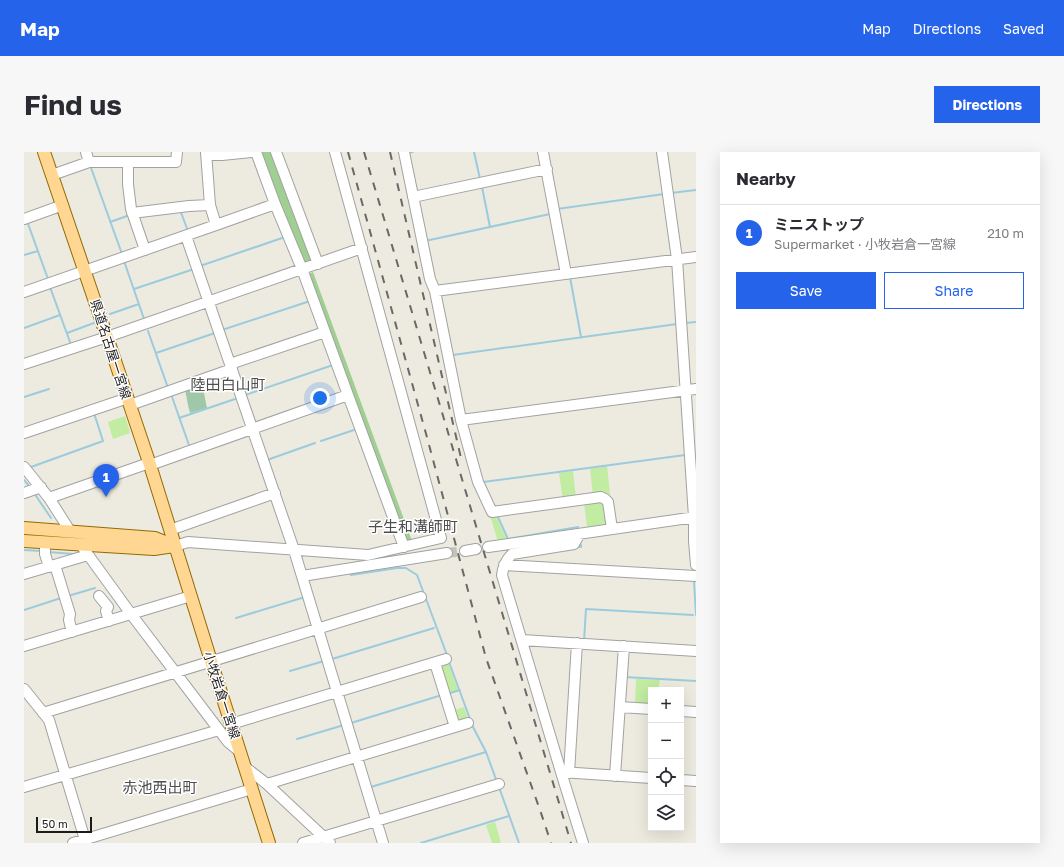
<!DOCTYPE html>
<html lang="en">
<head>
<meta charset="utf-8">
<style>
  :root { --surface:#fff; --page:#f7f7f7; --text:#2b2b33; --muted:#7c7c81; --line:#e1e1e2; --accent:#2563eb }
  body { margin:0; font-family:"Golos Text","Noto Sans JP",sans-serif; background:var(--page); color:var(--text) }
  .controls { position:absolute; right:12px; bottom:12px; display:grid; overflow:hidden; border-radius:0px; box-shadow:0 4px 16px #0002 }
  .controls button { width:36px; height:36px; display:grid; place-items:center; padding:0; border:0; border-bottom:1px solid var(--line); background:var(--surface); color:var(--text); font:20px sans-serif }
  .scale { position:absolute; left:12px; bottom:10px; width:56px; box-sizing:border-box; padding-left:4px; border:2px solid #1b1b1b; border-top:0; font-size:11px; line-height:14px; white-space:nowrap; color:#1b1b1b; -webkit-text-stroke:3px #fff; paint-order:stroke }
  .you { position:absolute; left:296px; top:246px; width:14px; height:14px; margin:-10px; border:3px solid #fff; border-radius:50%; background:#1a73e8; box-shadow:0 0 0 6px #1a73e833 }
  .badge { display:grid; place-items:center; width:26px; height:26px; border-radius:50%; background:var(--accent); color:#fff; font-size:13px; font-weight:700 }
  .pin { position:absolute; translate:-50% -33px; filter:drop-shadow(0 1px 2px #0008) }
  .pin::after { content:''; position:absolute; top:21px; width:14px; height:12px; background:inherit; clip-path:polygon(0 0,100% 0,50% 100%) }
  .list { margin:0; padding:0; list-style:none }
  h2 { display:flex; justify-content:space-between; align-items:center; height:52px; margin:0; padding:0 16px; font-size:17px }
  h2 small { font-size:13px; font-weight:400; color:var(--muted) }
  .list li { display:grid; grid-template-columns:26px 1fr auto; gap:12px; align-items:center; box-sizing:border-box; height:56px; padding:0 16px; border-top:1px solid var(--line) }
  .list b { display:block; font-size:15px; white-space:nowrap }
  .list p { margin:0; font-size:13px; white-space:nowrap; color:var(--muted) }
  .list em { font-size:13px; font-style:normal; color:var(--muted) }
  .actions { display:flex; gap:8px; padding:12px 16px }
  .actions a { flex:1; padding:9px 0; border:1px solid var(--accent); border-radius:0px; text-align:center; font-size:14px; color:var(--accent) }
  .actions .main { background:var(--accent); color:#fff }
  .icon { flex:none; width:22px; height:22px; fill:none; stroke:currentColor; stroke-width:2; stroke-linecap:round; stroke-linejoin:round }
  .map { position:relative; flex:none; width:672px; height:691px; overflow:hidden; border-radius:0px }
  header { display:flex; align-items:center; gap:24px; box-sizing:border-box; height:56px; padding:0 20px; background:var(--accent); color:#fff }
  header strong { font-size:19px }
  nav { display:flex; gap:22px; margin-inline-start:auto; font-size:14px }
  .intro { display:flex; align-items:center; justify-content:space-between; box-sizing:border-box; height:96px; padding:0 24px }
  h1 { margin:0; font-size:28px }
  .button { padding:10px 18px; border-radius:0px; background:var(--accent); color:#fff; font-size:14px; font-weight:700 }
  main { display:flex; gap:24px; padding:0 24px }
  aside { flex:1; background:var(--surface); border-radius:0px; box-shadow:0 4px 16px #0002 }
  .map>svg:first-child { display:block }
</style>
</head>
<body>
<header>
<strong>Map</strong>
<nav><a>Map</a><a>Directions</a><a>Saved</a></nav>
</header>
<div class="intro"><h1>Find us</h1><a class="button">Directions</a></div>
<main>
<div class="map">
<svg width="672" height="691" viewBox="0 0 672 691">
  <rect width="100%" height="100%" fill="#edeadf"/>
  <path fill="#c1eca1" d="M101,264l5,17 -17,6 -5,-17z
    M583,314l3,28 -17,2 -3,-27z
    M549,319l3,27 -13,2 -4,-27z
    M581,350l3,19 -2,3 -19,3 -3,-24z
    M471,362l12,26 -9,2 -8,-27z
    M424,510l10,28 -12,4 -9,-28z
    M612,527l24,1 -2,10h-7v16l-16,-1z
    M440,555l5,14 -13,4 -5,-14z
    M471,670l6,21h-9l-6,-18z"/>
  <path fill="#9fcf91" d="M237,0h11l39,108 -5,2 -6,-2z
    M289,120l99,269 -5,1 -4,-3 -96,-260 2,-5z"/>
  <path fill="#9fc8a8" d="M178,231l5,25 -17,5 -2,-8 -3,-16z"/>
  <g fill="none" stroke-linecap="round" stroke-linejoin="round">
    <path stroke="#9ccbde" stroke-width="2" d="M450,0l6,27
      M384,1l5,-1
      M66,13l32,89
      M458,35l8,40
      M647,41l25,-3
      M533,57l107,-15
      M156,58l8,21
      M3,69l21,58
      M86,70l20,-7
      M401,89l125,-27
      M0,103l14,-4
      M100,109l20,58
      M176,114l85,-29
      M546,125l11,60
      M26,135l20,55
      M110,137l60,-20
      M86,162l29,-10
      M661,171l11,-1
      M0,176l36,-13
      M198,178l88,-29
      M124,179l20,57
      M43,181l27,-10
      M132,201l59,-20
      M429,204v-1l224,-31
      M147,242l19,54
      M221,243l88,-30
      M0,245l25,-8
      M155,266l59,-20
      M297,289l36,-12
      M243,308l48,-17
      M7,315l72,-26 -9,-28
      M0,328l6,7
      M459,330l202,-27
      M10,341l17,25
      M473,363l11,24 70,-12v2h1
      M555,395h2v-2
      M0,398l17,1
      M24,400l26,2
      M327,423l46,-7h9l11,7 30,80
      M670,429l2,34
      M44,444l27,-8
      M0,458l37,-12
      M212,466l69,-21
      M560,489l2,-32 107,6
      M308,507l102,-31
      M425,510l21,57
      M266,519l34,-10
      M600,525l72,4
      M423,542l13,-4
      M327,571l91,-28
      M448,573l14,27 11,30
      M273,587l47,-14
      M347,635l115,-35
      M476,638l19,53
      M397,691l88,-27"/>
    <path stroke="#c3c1b8" stroke-width="10" stroke-dasharray="10 5" stroke-linecap="butt" d="M423,401l18,-2"/>
    <g stroke="#a2a2a2" stroke-width="12">
      <path id="minor" d="M62,0l3,10
        M252,0l42,112
        M380,0l26,127 5,12 26,129 17,62 14,30 109,-15 4,2 3,3 4,27
        M519,0l23,122
        M638,0l15,107 17,258v24l2,24
        M182,3h16l29,-3
        M104,10v22l3,25 14,41
        M28,23l37,-13h87l1,-10
        M389,45l134,-28
        M108,61l57,-7 21,-1
        M0,67l39,-14
        M192,73l59,-21
        M162,84l108,314 89,293
        M411,139l261,-34
        M0,140l192,-67 -6,-20 -4,-53
        M0,212l83,-27 255,-89
        M206,212l95,-32
        M324,243l56,152
        M106,253l102,-36
        M437,268l235,-31
        M0,281l104,-35
        M126,313l198,-70 -46,-126 -27,-65 -19,-52
        M0,315l25,31 21,33
        M0,341l17,-6
        M25,346l100,-35
        M146,378l105,-37
        M555,383l-5,9 -62,10c-6,6 -9,12 -10,21l59,197 90,6
        M21,390v12l4,13
        M57,393l50,69 88,116 9,12 12,10
        M151,394l13,-4 180,13 73,-17 -106,-386
        M464,395l208,-30
        M441,399l11,-2
        M31,413l15,49 -1,6 3,12
        M480,413l192,11
        M0,422l64,-19
        M278,424l145,-23
        M75,444l9,11 -2,4 3,10
        M498,488l174,11
        M0,494l167,-50
        M411,511l20,64
        M0,537l25,31 37,123
        M596,555l31,2
        M657,559l15,1
        M19,561l378,-116
        M207,572l215,-65
        M221,615l22,17 63,59
        M537,620l22,71
        M545,621l8,-130
        M591,624l9,-130
        M657,628l15,1
        M243,632l201,-61
        M0,635l195,-57
        M49,691l179,-54
        M279,691l196,-59"/>
    </g>
    <g stroke="#926b00" stroke-width="14">
      <path id="major" d="M20,0l63,185 43,128 61,196 58,182
        M0,376l131,10 20,8
        M0,389l130,8 20,-3"/>
    </g>
    <use href="#minor" stroke="#fff" stroke-width="10"/>
    <use href="#major" stroke="#ffd793" stroke-width="12"/>
    <path stroke="#696969" stroke-width="2" stroke-dasharray="8 8" stroke-linecap="butt" d="M324,0l80,289 58,217 54,152 11,33
      M340,0l207,691
      M366,0l71,306"/>
  </g>
  <g text-anchor="middle" dominant-baseline="central" stroke-width="3" stroke-linejoin="round" paint-order="stroke">
    <g font-size="13" fill="#1b1b1b" stroke="#fff">
      <text transform="translate(87 197) rotate(72)">県道名古屋一宮線</text>
      <text transform="translate(198 543) rotate(72)">小牧岩倉一宮線</text>
    </g>
    <g font-size="15" fill="#4e4e4e" stroke="#fff">
      <text x="204" y="232">陸田白山町</text>
      <text x="389" y="374">子生和溝師町</text>
      <text x="136" y="635">赤池西出町</text>
    </g>
  </g>
</svg>
<div class="controls">
<button>+</button>
<button>−</button>
<button><svg class="icon" aria-label="locate" viewBox="0 0 24 24"><circle cx="12" cy="12" r="6"/><path d="M12 2v4M12 18v4M2 12h4M18 12h4"/></svg></button>
<button><svg class="icon" aria-label="layers" viewBox="0 0 24 24"><path d="M12 4l9 5-9 5-9-5zM3 14l9 5 9-5"/></svg></button>
</div>
<div class="scale">50 m</div>
<div class="you"></div>
<div class="pin badge" style="left:82px;top:345px">1</div>
</div>
<aside>
<h2>Nearby<small></small></h2>
<ul class="list">
<li><span class="badge">1</span><div><b>ミニストップ</b><p>Supermarket · 小牧岩倉一宮線</p></div><em>210 m</em></li>
</ul>
<div class="actions"><a class="main">Save</a><a>Share</a></div>
</aside>
</main>
</body>
</html>
